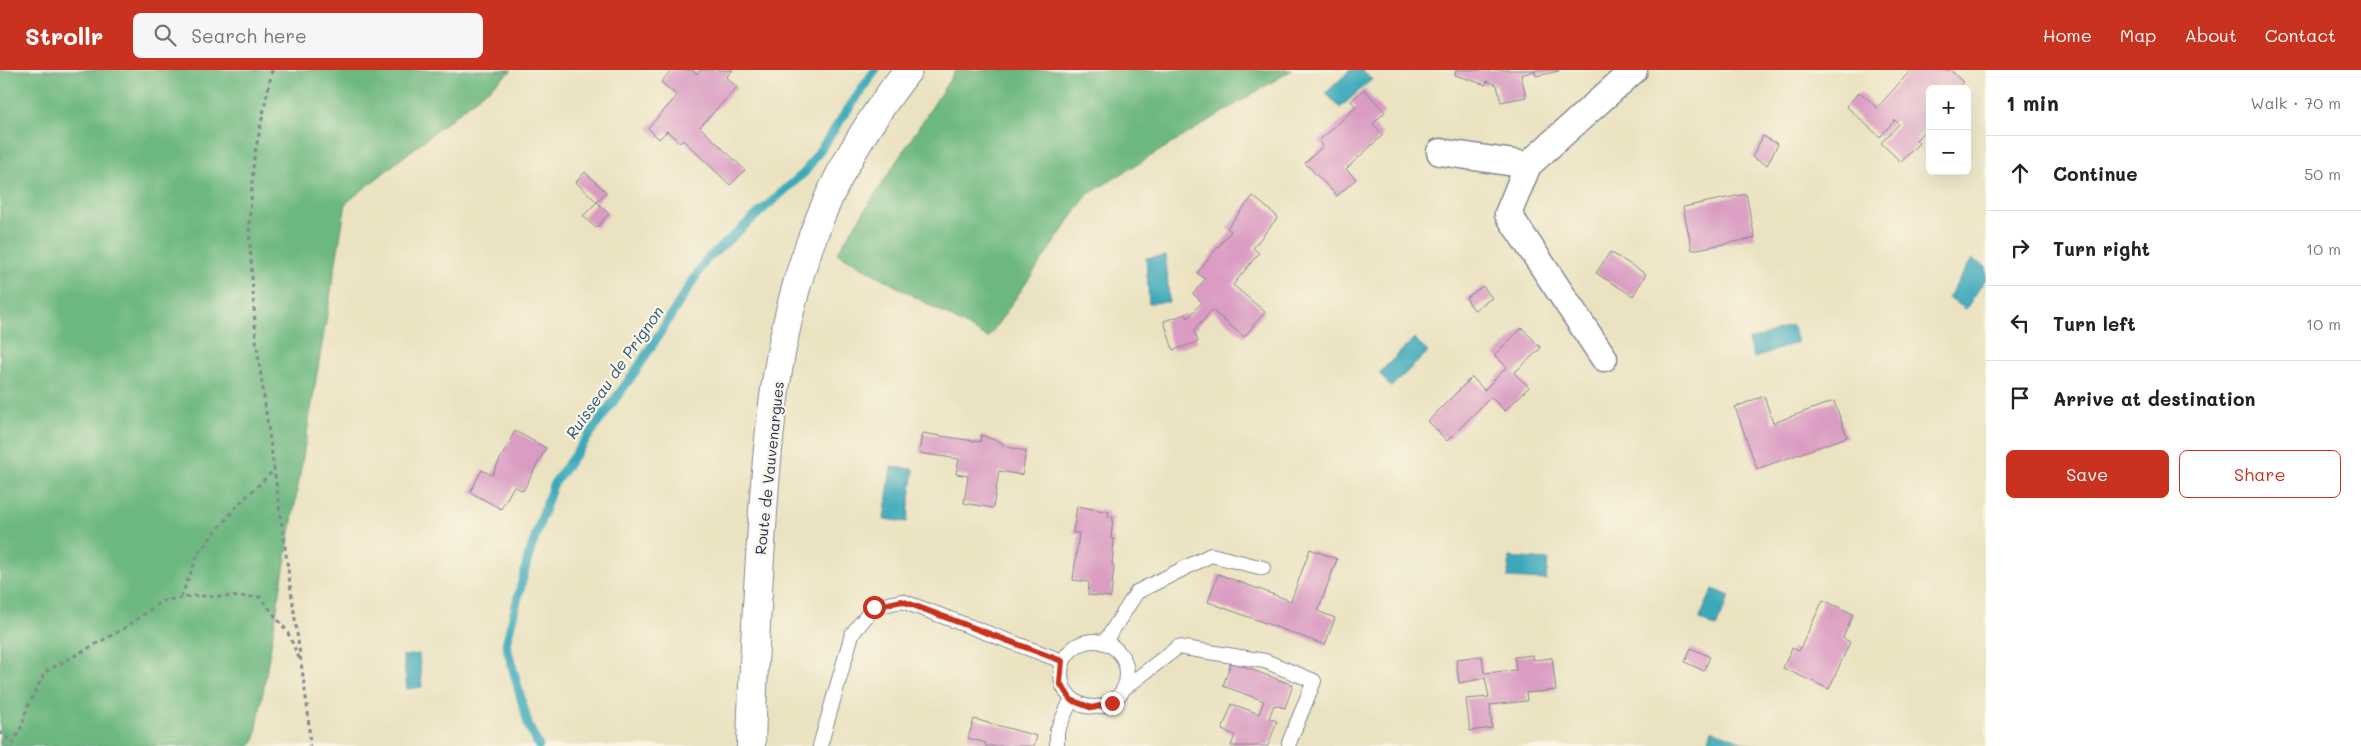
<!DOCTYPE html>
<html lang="en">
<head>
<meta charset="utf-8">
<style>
  :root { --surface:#fff; --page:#f6f6f6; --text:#222; --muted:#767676; --line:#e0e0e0; --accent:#c8321e }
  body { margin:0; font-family:Mali,sans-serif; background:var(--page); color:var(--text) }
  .controls { position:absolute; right:15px; top:15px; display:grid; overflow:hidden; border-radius:8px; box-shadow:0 5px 20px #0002 }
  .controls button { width:45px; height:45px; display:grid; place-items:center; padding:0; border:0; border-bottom:1px solid var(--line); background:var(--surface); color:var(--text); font:25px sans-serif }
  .stop { position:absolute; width:15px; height:15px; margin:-11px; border:4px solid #c8321e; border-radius:50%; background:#fff }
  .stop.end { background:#c8321e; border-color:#fff; box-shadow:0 1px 5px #0008 }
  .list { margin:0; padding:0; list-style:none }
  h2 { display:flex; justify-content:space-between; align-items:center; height:65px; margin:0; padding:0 20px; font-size:21px }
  h2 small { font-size:16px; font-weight:400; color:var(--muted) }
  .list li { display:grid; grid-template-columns:32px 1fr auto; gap:15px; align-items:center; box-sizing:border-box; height:75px; padding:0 20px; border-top:1px solid var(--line) }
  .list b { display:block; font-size:19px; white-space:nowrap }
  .list em { font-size:16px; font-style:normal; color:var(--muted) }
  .actions { display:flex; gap:10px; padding:15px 20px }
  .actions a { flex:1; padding:11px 0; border:1px solid var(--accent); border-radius:8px; text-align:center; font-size:18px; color:var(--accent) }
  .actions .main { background:var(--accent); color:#fff }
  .icon { flex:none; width:28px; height:28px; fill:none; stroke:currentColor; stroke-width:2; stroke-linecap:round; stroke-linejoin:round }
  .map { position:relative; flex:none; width:1986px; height:676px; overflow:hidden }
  header { display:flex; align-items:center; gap:30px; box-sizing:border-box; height:70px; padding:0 25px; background:var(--accent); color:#fff }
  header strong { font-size:24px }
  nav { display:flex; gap:28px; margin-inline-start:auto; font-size:18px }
  .search { width:350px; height:45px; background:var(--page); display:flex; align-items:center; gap:12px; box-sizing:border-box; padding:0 18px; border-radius:8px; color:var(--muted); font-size:19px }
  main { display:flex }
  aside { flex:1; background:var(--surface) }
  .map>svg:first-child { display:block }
</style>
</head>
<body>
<header>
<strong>Strollr</strong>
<div class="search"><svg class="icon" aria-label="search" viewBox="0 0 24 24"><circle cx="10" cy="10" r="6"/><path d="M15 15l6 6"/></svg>Search here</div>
<nav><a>Home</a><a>Map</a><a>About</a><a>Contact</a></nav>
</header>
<main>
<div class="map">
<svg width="1986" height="676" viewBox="0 0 1986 676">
  <rect width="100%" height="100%" fill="#fcf5e5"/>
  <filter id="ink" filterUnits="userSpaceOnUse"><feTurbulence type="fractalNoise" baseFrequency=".02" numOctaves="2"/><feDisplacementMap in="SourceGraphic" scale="10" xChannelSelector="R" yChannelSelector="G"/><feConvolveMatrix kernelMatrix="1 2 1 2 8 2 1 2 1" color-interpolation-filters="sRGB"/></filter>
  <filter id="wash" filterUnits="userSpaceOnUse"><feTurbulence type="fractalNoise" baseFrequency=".0096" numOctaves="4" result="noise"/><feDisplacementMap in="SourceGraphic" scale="20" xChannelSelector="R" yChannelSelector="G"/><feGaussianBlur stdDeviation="1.12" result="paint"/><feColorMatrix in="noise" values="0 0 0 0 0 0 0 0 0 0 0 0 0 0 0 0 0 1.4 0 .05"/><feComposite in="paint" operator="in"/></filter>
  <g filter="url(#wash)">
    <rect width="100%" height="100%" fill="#eae2c0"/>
    <path fill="#6db880" stroke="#44746f" d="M0,0h512l-166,133 -91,536 -5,7h-250z
      M956,0h336l-205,125 -99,143 -151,-85z"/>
    <path fill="#3ba9ba" stroke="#2b6c8c" d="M1350,0h13l9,9 -32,29 -14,-15z
      M1166,186l3,46 -20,1 -3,-45z
      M1972,189l14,8v11l-20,31 -18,-11z
      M1792,255l6,17 -44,16 -6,-17z
      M1414,268l14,14 -37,35 -12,-14z
      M891,397l23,2 -7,53 -23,-3z
      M1509,487l39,3 -2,20 -38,-2z
      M1713,519l17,7 -14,31 -17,-8z
      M419,584l3,33 -15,2 -4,-33z
      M1712,660l43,16h-48z"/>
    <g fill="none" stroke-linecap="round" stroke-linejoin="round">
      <path stroke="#3ba9ba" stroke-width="9" d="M539,676l-10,-19 -23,-83 22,-86 25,-73 86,-119 67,-106 99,-88 70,-102"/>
    </g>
    <g id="blocks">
      <path fill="#da9cc2" d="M672,0h20l5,4 3,-4h33l-7,7 11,10 -37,40 45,43 -15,15 -47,-45 -3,3 -13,-12 -8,8 -11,-11 29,-32 -16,-14z
        M1456,0h102l1,1 -23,5 -1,-5 -14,4 5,22 -25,5 -4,-17 -10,-4 -1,4 -31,-10z
        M1911,0h39l13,12 -6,7h-27v36l-14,15 3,3 -18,19 -20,-19 18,-19 -4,-4 -15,17 -34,-31 14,-14 17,16z
        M1364,19l21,23 -12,12 10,11 -37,34 10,10 -19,17 -32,-33 18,-17 -4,-5 37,-34 -5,-6z
        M1763,66l15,8 -11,21 -15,-8z
        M585,102l21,20 -9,10 -21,-20z
        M1746,124l9,44 -63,12 -9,-43z
        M1253,126l25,21 -25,31 6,5 -26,32 32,27 -21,25 -32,-27 -18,21 4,11 -25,8 -9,-29 22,-7 2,4 14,-16 -9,-8 12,-15 -8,-6 34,-42 -4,-3z
        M597,132l12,12 -13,14 -13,-12z
        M1610,182l36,22 -13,22 -37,-23z
        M1483,216l9,12 -18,12 -8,-12z
        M1522,258l19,20 -27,25 15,14 -24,24 -14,-14 -44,44 -19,-20 44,-44 12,13 23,-23 -13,-12z
        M1764,326l9,27 61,-22 13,36 -90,32 -22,-62z
        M515,361l31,17 -23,43 -9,-5 -13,23 -31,-17 12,-22 10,5z
        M922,363l58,9 1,-7 22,8v3l23,5 -4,24 -23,-4 -6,37 -29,-5 4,-27 -12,-2 3,-15 -40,-6z
        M1077,436l32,6 -1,5h5l-2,22h3l-2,26 2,1 -3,31 -23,-2 1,-13 -16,-2 6,-47h-6z
        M1310,479l27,10 -19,52 17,7 -10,27 -117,-43 10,-28 73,27z
        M1823,530l30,14 -10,24 7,4 -21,47 -46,-21 9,-20 7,3z
        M1691,578l19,9 -6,14 -19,-9z
        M1533,585l1,5 18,-2 4,32 -30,3 1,8 -37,4 2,23 -22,3 -4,-32 23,-2 -4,-19 -26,5 -3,-24 26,-3 2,17 32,-3 -2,-13z
        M1231,592l62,23 -8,23 -11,-3 -5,13 8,3 -9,25h-37l4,-11 -13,-5 10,-26 27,10 5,-13 -41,-15z
        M974,649l63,17 -3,10h-49l1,-3 -18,-5z"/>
    </g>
  </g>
  <g filter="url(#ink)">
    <use href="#blocks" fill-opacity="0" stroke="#82888f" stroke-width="1"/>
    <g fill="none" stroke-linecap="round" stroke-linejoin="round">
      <g stroke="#82888f" stroke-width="16">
        <path id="lane" d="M1061 604a33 33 0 1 1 66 0a33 33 0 1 1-66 0Z
          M1104,573l33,-51 74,-37 52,13
          M1126,617l52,-40 87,14 49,20 -25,62
          M820,676l32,-112 22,-27 28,-6 160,60
          M1057,676v-15l14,-31"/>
      </g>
      <g stroke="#82888f" stroke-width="29">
        <path id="street" d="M1440,82l88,13 106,-95
          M1528,95l-20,49 96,144"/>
      </g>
      <g stroke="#82888f" stroke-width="30">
        <path id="secondary" d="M751,676c2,-73 6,-146 11,-219 6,-99 16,-200 52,-294 22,-59 55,-113 94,-163"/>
      </g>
      <path stroke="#82888f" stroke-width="3" stroke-dasharray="4 4" stroke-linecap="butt" d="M272,0l-18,88 -5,69 7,113 52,372 2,34
        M181,527l18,-45 38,-46 38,-37
        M0,662l13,11 9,-17 4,-16 19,-38 78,-43 39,-28 32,-5 66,1 27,34 12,27"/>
      <use href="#lane" stroke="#fff" stroke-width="14"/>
      <use href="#street" stroke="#fff" stroke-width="26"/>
      <use href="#secondary" stroke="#fff" stroke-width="28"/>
    </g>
  </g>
  <g fill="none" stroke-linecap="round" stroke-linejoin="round" filter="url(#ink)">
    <path stroke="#c8321e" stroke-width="6" d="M874,537l28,-6 160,60 -2,22 11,17 21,8 20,-5"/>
  </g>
  <g text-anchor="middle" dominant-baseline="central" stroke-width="4.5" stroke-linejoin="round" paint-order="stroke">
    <g font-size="15" fill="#1b2f5e" stroke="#fcf5e5">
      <text transform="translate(769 398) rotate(-84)">Route de Vauvenargues</text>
    </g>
    <g font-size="16" font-style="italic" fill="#265a7e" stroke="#fcf5e5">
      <text transform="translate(614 302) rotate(-55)">Ruisseau de Prignon</text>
    </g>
  </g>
</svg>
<div class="controls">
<button>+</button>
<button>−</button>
</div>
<div class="stop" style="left:874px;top:537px"></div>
<div class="stop end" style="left:1112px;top:633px"></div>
</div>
<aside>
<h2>1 min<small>Walk · 70 m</small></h2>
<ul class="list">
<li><svg class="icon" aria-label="ahead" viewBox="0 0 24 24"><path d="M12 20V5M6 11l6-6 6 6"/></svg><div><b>Continue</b></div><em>50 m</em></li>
<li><svg class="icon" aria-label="right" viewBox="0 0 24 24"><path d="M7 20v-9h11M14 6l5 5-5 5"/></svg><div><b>Turn right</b></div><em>10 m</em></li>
<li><svg class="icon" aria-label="left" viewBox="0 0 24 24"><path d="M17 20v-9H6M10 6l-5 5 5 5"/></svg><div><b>Turn left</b></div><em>10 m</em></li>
<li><svg class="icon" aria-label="arrive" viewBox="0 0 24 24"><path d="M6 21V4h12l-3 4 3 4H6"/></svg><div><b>Arrive at destination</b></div></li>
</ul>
<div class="actions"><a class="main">Save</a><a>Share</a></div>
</aside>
</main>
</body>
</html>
